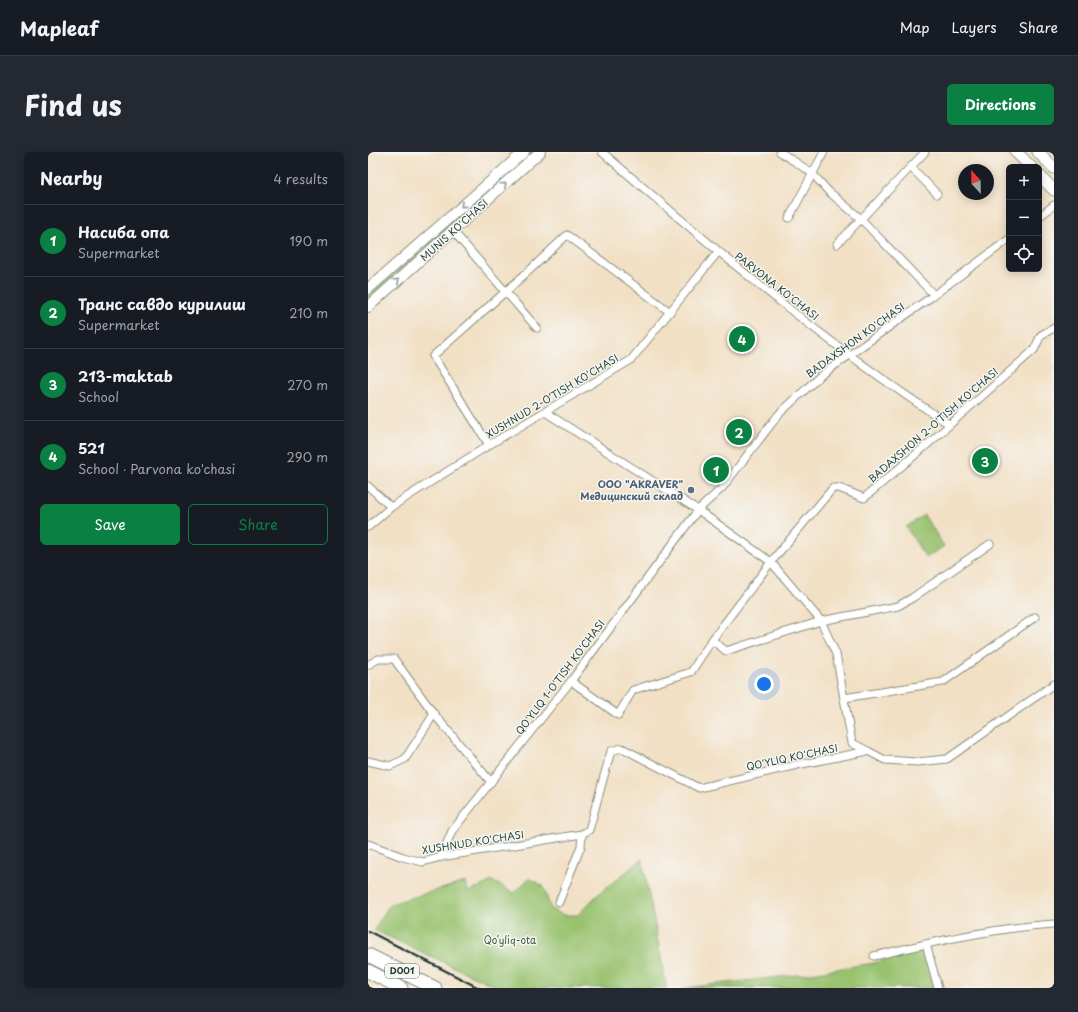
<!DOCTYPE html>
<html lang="en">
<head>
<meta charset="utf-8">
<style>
	body { margin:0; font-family:"Playpen Sans",sans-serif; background:#242831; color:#f1f3f6 }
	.controls { position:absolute; right:12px; top:12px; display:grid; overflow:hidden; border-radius:6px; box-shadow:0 2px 10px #0003 }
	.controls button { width:36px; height:36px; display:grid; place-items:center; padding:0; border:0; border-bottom:1px solid #363941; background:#171b24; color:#f1f3f6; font:20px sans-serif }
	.compass { position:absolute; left:590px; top:12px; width:36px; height:36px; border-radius:50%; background:#171b24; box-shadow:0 2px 10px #0003; rotate:338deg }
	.you { position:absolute; left:396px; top:532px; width:14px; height:14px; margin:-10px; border:3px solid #fff; border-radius:50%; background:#1a73e8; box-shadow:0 0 0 6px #1a73e833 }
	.badge { display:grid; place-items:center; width:26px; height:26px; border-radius:50%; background:#0b8043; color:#fff; font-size:13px; font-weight:700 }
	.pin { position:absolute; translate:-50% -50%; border:2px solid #fff; box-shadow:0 1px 4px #0006 }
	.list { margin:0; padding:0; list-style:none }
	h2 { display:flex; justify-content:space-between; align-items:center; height:52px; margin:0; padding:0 16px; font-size:17px }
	h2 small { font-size:13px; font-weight:400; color:#9ea1a6 }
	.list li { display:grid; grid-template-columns:26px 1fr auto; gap:12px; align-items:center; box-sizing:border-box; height:72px; padding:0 16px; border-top:1px solid #363941 }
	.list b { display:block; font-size:15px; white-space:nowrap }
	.list p { margin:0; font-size:13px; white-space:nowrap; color:#9ea1a6 }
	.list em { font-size:13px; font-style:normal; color:#9ea1a6 }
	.actions { display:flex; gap:8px; padding:12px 16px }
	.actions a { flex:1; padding:9px 0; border:1px solid #0b8043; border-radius:6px; text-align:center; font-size:14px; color:#0b8043 }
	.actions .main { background:#0b8043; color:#fff }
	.icon { flex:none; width:22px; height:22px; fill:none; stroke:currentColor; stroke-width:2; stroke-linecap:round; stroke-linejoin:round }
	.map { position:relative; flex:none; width:686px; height:836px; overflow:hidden; border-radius:6px }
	header { display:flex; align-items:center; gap:24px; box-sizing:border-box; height:56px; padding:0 20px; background:#171b24; border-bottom:1px solid #363941 }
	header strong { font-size:19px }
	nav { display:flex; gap:22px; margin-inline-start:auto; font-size:14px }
	.intro { display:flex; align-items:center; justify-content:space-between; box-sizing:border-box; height:96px; padding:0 24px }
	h1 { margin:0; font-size:28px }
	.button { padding:10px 18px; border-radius:6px; background:#0b8043; color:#fff; font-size:14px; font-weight:700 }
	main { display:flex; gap:24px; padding:0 24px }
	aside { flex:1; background:#171b24; border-radius:6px; box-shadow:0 2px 10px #0003 }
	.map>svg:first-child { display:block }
	.green { fill:#99c26e; stroke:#5c8051 }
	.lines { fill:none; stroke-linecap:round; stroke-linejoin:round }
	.street-casing { stroke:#888e7c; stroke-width:9 }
	.secondary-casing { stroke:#888e7c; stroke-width:12 }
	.primary-casing { stroke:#888e7c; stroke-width:13 }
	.highway-casing { stroke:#888e7c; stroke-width:15 }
	.street { stroke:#fff; stroke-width:7 }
	.secondary { stroke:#fff; stroke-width:10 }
	.primary { stroke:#fff; stroke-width:11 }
	.highway { stroke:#fff; stroke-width:13 }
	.rail { stroke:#1f3d34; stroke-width:2.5 }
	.oneway { stroke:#8f9e9a }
	.service-dot { fill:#5c6f8a; stroke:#f6f6f2; stroke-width:1.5 }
	.labels { text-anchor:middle; stroke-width:3; stroke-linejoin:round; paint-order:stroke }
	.shield { fill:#f6f6f2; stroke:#60746d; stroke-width:1 }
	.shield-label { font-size:9px; font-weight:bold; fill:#1f3d34 }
	.street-label { font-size:10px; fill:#1f3d34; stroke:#f6f6f2 }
	.service-label { font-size:10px; font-weight:bold; fill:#4e5e75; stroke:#f6f6f2; text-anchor:end }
	.park-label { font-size:10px; fill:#3e5e42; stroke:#f6f6f2 }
</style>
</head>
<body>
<header>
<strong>Mapleaf</strong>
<nav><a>Map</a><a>Layers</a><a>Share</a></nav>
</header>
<div class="intro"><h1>Find us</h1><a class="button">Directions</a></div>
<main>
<aside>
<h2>Nearby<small>4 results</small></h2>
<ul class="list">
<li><span class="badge">1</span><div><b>Насиба опа</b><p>Supermarket</p></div><em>190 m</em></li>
<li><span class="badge">2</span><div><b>Транс савдо курилиш</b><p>Supermarket</p></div><em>210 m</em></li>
<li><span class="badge">3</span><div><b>213-maktab</b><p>School</p></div><em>270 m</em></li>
<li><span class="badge">4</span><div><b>521</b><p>School · Parvona ko'chasi</p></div><em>290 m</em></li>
</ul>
<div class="actions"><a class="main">Save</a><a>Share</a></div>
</aside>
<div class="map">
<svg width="686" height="836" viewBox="0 0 686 836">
	<rect width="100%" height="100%" fill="#f6f6f2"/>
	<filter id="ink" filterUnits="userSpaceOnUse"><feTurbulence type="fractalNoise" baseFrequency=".025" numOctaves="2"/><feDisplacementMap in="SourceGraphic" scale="8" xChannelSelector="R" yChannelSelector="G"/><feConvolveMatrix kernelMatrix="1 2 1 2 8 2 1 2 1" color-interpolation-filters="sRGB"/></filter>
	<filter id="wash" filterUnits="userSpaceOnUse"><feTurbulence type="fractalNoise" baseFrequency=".012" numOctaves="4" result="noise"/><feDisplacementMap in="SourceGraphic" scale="16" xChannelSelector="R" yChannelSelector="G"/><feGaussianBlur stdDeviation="0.9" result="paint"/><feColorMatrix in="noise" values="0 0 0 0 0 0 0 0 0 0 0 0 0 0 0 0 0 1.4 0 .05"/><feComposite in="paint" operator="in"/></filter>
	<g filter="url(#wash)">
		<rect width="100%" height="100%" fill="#f2e0c5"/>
		<g class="green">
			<polygon points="162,0 168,0 62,94 60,91"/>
			<polygon points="49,100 52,103 0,149 0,143"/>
			<polygon points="556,363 576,394 558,406 538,375"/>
			<polygon points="274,707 299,836 131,836 6,778 22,752 97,730 100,740 124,729 146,741 161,726 175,734 183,757 195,763 210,763 227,745"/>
			<polygon points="554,797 566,836 315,836 437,822 506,811"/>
		</g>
	</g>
	<g filter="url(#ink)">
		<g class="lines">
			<g class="street-casing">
				<g id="street">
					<path d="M234 0C345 96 457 192 581 272"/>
					<polyline points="412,0 444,21 460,39 493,67 566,143"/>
					<polyline points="543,15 569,42"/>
					<polyline points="671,65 686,53"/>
					<polyline points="421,66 456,0"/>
					<polyline points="85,79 169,176"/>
					<polyline points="469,92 557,0"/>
					<polyline points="177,260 330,358 403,410 453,469 468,502 484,591 500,599"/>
					<polyline points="121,293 65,204 164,116 199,83 302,160"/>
					<polyline points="0,334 23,355"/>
					<polyline points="0,375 23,355 121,293 263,208 350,100"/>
					<polyline points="344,488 358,499 453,469 530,454 544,446 622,392"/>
					<polyline points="0,513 10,507 26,507 66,562 123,630"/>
					<polyline points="203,529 250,563 265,538 323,520 344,488 403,410 465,336 471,336 496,346 560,292 666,198 673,183 686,176"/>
					<polyline points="476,546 575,530 667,465"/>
					<polyline points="0,609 22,614 37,607 66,562"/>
					<polyline points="0,692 35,705 55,710 73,705 214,682"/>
					<polyline points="73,705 84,679 203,529 330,358 354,336 411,262 452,224 566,143 641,87"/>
					<polyline points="191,750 213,694 214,682 221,678 243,599 254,596 331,636 429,613 500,599 517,608 549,610 579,607 686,532"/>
					<polyline points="558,792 570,836"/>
					<path d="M506 804C565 790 625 776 686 772"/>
				</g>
			</g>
			<g class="secondary-casing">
				<g id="secondary">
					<polyline points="0,137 156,0"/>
					<polyline points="0,155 172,0"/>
				</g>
			</g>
			<g class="primary-casing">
				<g id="primary">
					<polyline points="648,0 663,15"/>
					<polyline points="670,0 686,16"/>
					<polyline points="671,23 686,38"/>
				</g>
			</g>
			<g class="highway-casing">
				<g id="highway">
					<polyline points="0,803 67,836"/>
					<polyline points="0,819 33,836"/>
				</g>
			</g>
			<use href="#street" class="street"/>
			<use href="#secondary" class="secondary"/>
			<use href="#primary" class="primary"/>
			<use href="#highway" class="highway"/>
			<polyline class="rail" points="0,779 111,836"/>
		</g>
		<defs><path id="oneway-chevron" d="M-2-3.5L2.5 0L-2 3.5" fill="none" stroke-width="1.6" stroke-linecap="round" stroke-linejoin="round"/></defs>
		<g class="oneway">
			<use href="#oneway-chevron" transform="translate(136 33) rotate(-42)"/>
			<use href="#oneway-chevron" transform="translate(95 53) rotate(139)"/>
			<use href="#oneway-chevron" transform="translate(29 129) rotate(-42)"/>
		</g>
	</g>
	<circle class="service-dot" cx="323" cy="338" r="4"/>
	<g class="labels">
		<rect class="shield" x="17" y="812" width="34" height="14" rx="3"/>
		<g class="shield-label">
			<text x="34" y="822">D001</text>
		</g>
		<g class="street-label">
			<text transform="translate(86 78) rotate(-42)" y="4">MUNIS KO'CHASI</text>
			<text transform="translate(409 134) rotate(38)" y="4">PARVONA KO'CHASI</text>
			<text transform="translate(487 188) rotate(-36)" y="4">BADAXSHON KO'CHASI</text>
			<text transform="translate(184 244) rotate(-31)" y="4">XUSHNUD 2-O'TISH KO'CHASI</text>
			<text transform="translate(565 273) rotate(-41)" y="4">BADAXSHON 2-O'TISH KO'CHASI</text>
			<text transform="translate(192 525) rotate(-53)" y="4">QO'YLIQ 1-O'TISH KO'CHASI</text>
			<text transform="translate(424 605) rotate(-12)" y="4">QO'YLIQ KO'CHASI</text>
			<text transform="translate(105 690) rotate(-9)" y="4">XUSHNUD KO'CHASI</text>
		</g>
		<g class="service-label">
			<text x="315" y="336">ООО "AKRAVER"<tspan x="315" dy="12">Медицинский склад</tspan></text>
		</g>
		<g class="park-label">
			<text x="142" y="792">Qo‘yliq-ota</text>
		</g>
	</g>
</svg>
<div class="controls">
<button>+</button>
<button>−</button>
<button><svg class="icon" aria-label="locate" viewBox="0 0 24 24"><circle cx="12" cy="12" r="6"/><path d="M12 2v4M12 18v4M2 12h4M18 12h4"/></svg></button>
</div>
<svg class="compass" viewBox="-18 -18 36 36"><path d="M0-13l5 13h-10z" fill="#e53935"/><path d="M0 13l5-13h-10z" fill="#9ea1a6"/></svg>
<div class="you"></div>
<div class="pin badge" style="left:348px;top:318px">1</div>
<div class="pin badge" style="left:371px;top:280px">2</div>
<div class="pin badge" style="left:617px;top:309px">3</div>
<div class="pin badge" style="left:374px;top:187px">4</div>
</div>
</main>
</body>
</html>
